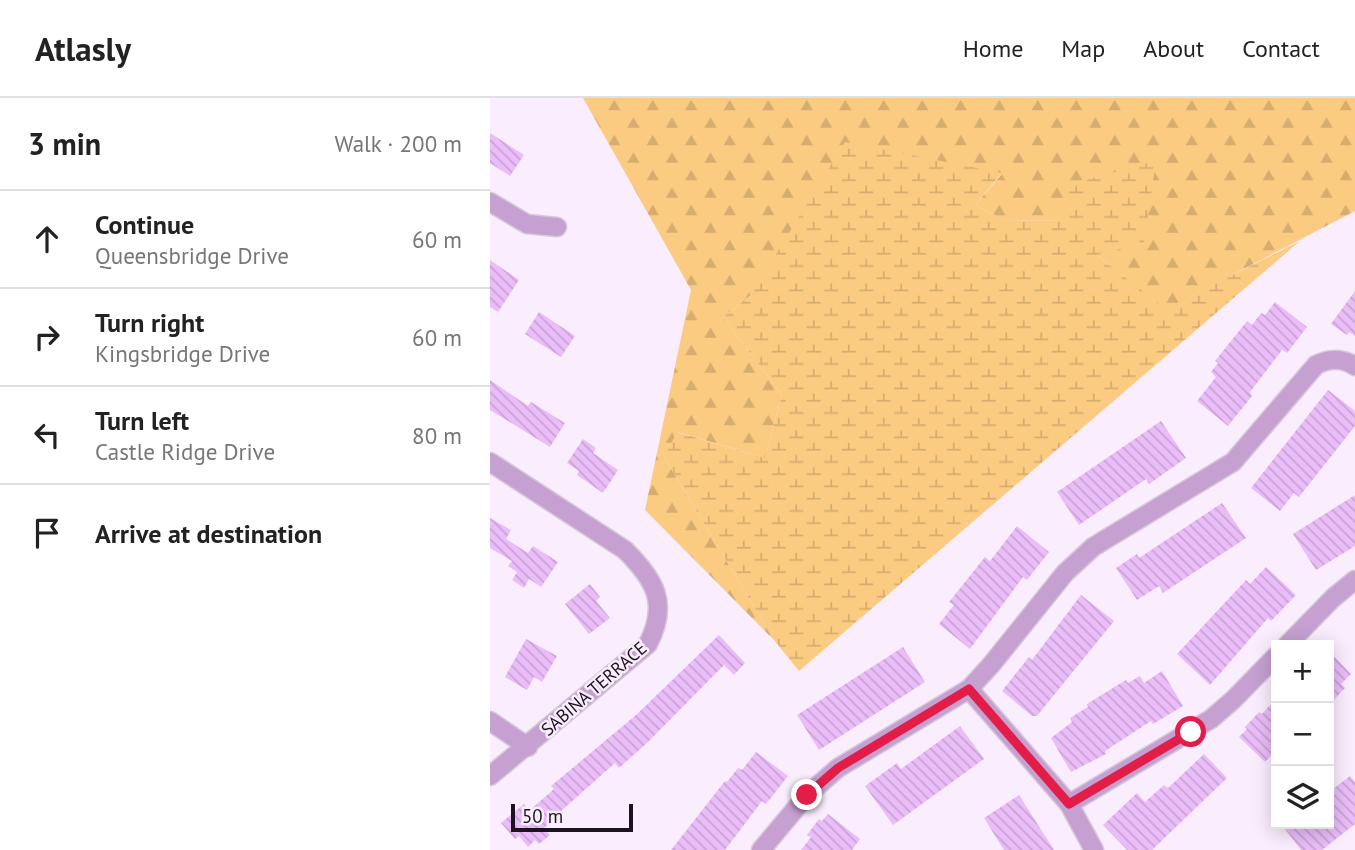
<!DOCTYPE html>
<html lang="en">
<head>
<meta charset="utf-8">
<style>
	body { margin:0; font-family:"PT Sans",sans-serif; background:#f6f6f6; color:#222 }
	.controls { position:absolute; right:21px; bottom:21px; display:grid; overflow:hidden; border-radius:0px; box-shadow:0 4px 18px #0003 }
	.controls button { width:63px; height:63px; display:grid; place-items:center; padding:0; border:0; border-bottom:2px solid #e0e0e0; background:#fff; color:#222; font:35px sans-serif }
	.scale { position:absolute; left:21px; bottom:18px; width:122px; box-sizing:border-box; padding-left:7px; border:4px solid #1b141e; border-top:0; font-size:19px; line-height:24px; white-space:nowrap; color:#1b141e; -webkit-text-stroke:5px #faedfe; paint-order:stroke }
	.stop { position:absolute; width:21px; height:21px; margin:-16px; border:5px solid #e11d48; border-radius:50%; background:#fff }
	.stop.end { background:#e11d48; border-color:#fff; box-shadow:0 2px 7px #0008 }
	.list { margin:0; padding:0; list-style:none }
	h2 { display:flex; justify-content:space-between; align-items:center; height:91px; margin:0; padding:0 28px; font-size:30px }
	h2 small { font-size:23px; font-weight:400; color:#767676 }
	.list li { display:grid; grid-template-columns:46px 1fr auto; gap:21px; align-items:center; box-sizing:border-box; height:98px; padding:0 28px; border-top:2px solid #e0e0e0 }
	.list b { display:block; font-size:26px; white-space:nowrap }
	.list p { margin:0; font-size:23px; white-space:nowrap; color:#767676 }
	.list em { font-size:23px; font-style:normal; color:#767676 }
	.icon { flex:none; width:38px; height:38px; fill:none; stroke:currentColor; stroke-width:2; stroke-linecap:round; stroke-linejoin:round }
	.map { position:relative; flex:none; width:865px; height:752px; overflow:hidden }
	header { display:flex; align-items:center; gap:42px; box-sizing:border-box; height:98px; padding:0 35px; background:#fff; border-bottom:2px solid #e0e0e0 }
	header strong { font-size:33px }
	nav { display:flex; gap:38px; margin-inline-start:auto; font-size:24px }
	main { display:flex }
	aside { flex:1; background:#fff }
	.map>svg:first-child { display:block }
	.forest { fill:url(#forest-firs) }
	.wetland { fill:url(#wetland-marsh) }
	.building { fill:url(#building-back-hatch) }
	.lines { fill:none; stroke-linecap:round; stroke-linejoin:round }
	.minor-casing { stroke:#d6cada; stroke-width:21 }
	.minor { stroke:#c5a0d1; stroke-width:18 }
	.route { stroke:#e11d48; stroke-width:9 }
	.labels { text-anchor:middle; stroke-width:5; stroke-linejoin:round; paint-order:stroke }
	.street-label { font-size:18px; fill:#1b141e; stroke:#faedfe }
</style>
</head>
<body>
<header>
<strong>Atlasly</strong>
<nav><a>Home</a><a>Map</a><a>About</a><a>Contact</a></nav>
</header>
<main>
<aside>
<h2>3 min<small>Walk · 200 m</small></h2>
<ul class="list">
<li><svg class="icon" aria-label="ahead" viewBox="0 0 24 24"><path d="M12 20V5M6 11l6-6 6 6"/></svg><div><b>Continue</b><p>Queensbridge Drive</p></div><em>60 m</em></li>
<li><svg class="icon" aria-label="right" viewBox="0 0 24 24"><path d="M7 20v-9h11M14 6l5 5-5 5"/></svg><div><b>Turn right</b><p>Kingsbridge Drive</p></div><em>60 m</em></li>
<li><svg class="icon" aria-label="left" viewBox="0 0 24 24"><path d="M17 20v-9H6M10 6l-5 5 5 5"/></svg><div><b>Turn left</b><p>Castle Ridge Drive</p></div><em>80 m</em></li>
<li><svg class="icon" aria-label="arrive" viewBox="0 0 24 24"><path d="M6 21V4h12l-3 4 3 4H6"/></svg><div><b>Arrive at destination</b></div></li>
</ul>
</aside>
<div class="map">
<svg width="865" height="752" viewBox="0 0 865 752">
	<defs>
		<pattern id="forest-firs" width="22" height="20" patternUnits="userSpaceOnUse" patternTransform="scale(1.75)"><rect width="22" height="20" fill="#facb81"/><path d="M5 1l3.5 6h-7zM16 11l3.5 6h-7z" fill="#d6ad6f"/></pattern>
		<pattern id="wetland-marsh" width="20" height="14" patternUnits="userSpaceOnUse" patternTransform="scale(1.75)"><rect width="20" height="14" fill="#facb81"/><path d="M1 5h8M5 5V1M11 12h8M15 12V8" fill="none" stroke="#d6ad6f"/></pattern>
		<pattern id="building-back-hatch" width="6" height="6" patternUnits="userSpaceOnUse" patternTransform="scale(1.75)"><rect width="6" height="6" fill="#eabdf9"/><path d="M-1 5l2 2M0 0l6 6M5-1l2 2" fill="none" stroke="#c8a2d5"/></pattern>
	</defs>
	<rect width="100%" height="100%" fill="#faedfe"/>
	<polygon class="forest" points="93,0 865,0 865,113 675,212 606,156 575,122 516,123 485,107 512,76 261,197 233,219 292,297 275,360 188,334 174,359 284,542 155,412 201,192"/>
	<polygon class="wetland" points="355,44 512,75 485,107 516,123 575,122 577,87 666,63 654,145 607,157 675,211 810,143 309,573 284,542 174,359 187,334 275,360 292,297 233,219 261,197"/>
	<g class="building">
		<polygon points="0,35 34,57 20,78 0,65"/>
		<polygon points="0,162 29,182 8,214 0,209"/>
		<polygon points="865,193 865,238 859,234 857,237 841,226"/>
		<polygon points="785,204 817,229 797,255 792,252 760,294 762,298 738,328 707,303 726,279 721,274 728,265 725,263 757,223 762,227 771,215 775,217"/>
		<polygon points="49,214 85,238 71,259 35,236"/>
		<polygon points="0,282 38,308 41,304 75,325 60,349 0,312"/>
		<polygon points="838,292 865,313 865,328 809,399 804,395 790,413 761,390"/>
		<polygon points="671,323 696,360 659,386 656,381 589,427 567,394"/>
		<polygon points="93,341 106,350 103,355 128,372 113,395 87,377 89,373 77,365"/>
		<polygon points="865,397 865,448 826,472 803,436"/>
		<polygon points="732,405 756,440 673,495 669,488 647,502 626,470 647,456 649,460"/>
		<polygon points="0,420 21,432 16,441 38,455 43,448 68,464 51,489 39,481 34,490 22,482 27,474 18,468 22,463 0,450"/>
		<polygon points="527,428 559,454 537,482 533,479 480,551 449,526 464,507 459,504 495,459 500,463"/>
		<polygon points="776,469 806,497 781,523 778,520 720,587 687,556 756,482 760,486"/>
		<polygon points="100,486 110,499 106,503 120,520 99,536 75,506"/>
		<polygon points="591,497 624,523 547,618 542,618 512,593 539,559 542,562"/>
		<polygon points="229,537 255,565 244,577 234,567 158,644 129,670 125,665 61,722 62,723 54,730 60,737 49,746 45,742 38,749 29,738 25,741 11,725 34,706 39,713 64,691 61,688 146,617"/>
		<polygon points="36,541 67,558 52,584 44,579 37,592 15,579"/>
		<polygon points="413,549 435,584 329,652 307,617"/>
		<polygon points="839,553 861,576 851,586 855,590 839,607"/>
		<polygon points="672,573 693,608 663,626 661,623 615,653 616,656 581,674 561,640 582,624 580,620 598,609 597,606 636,582 638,585 650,578 654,585"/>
		<polygon points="786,601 786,653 775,664 749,639 757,631 755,629 769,614 772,616"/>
		<polygon points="470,628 494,661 403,727 375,688 407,665 411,671"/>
		<polygon points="266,654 298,678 276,706 272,703 235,752 181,752 235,683 237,684 248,670 252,672"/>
		<polygon points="714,656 737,680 662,752 637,752 613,727 647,695 655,704 674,687 678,690"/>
		<polygon points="860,678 865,684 865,726 832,752 811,752 791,726 839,726 839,694"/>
		<polygon points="529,697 564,752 514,752 494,720"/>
		<polygon points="338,716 370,741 362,752 311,752 321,739 317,737 329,721 332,723"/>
	</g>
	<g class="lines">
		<g class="minor-casing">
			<g id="minor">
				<polyline points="0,104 37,126 67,129"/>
				<path d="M0 364 135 452C165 482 179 505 158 546L0 678"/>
				<polyline points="797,547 843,500 865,482"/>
				<polyline points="479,591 579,706 604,752"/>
				<polyline points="0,623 38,649"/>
				<polyline points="579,706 721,621 743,602 786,558"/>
				<path d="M271 752 317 697 348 670 479 591 501 567 575 475 603 449 743 364 826 267C840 260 852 260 865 268"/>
			</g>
		</g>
		<use href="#minor" class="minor"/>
	</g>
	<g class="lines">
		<polyline class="route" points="317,697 348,670 479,591 579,706 701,634"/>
	</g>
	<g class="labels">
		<g class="street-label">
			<text transform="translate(104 591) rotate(-41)" y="6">SABINA TERRACE</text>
		</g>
	</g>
</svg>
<div class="controls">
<button>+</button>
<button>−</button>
<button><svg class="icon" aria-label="layers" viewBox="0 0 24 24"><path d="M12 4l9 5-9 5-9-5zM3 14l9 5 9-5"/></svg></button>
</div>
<div class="scale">50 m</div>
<div class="stop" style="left:701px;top:634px"></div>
<div class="stop end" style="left:317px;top:697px"></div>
</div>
</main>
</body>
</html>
